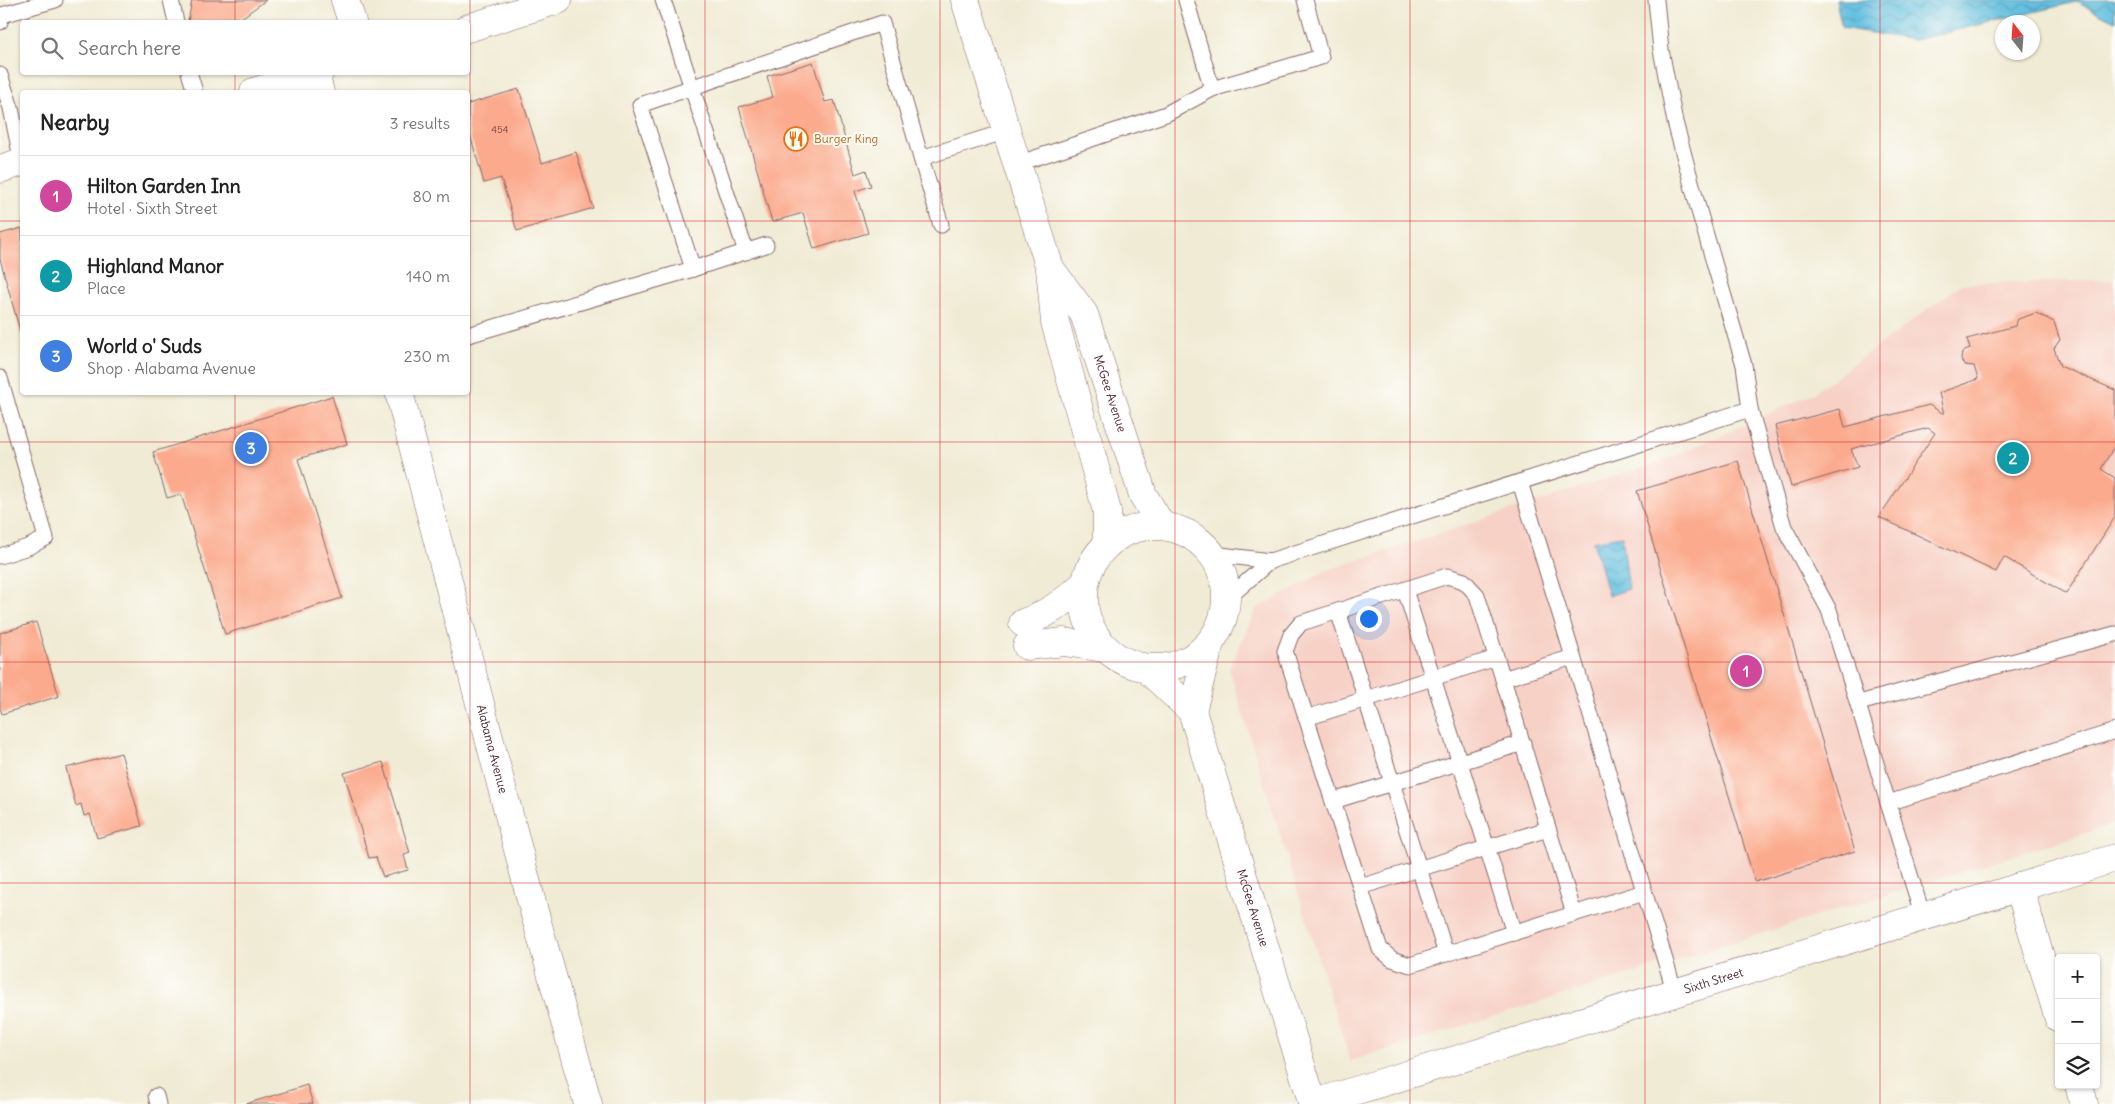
<!DOCTYPE html>
<html lang="en">
<head>
<meta charset="utf-8">
<style>
	body { margin:0; font-family:Delius,sans-serif; background:#f6f6f6; color:#222 }
	.controls { position:absolute; right:15px; bottom:15px; display:grid; overflow:hidden; border-radius:5px; box-shadow:0 1px 4px #0004 }
	.controls button { width:45px; height:45px; display:grid; place-items:center; padding:0; border:0; border-bottom:1px solid #e0e0e0; background:#fff; color:#222; font:25px sans-serif }
	.compass { position:absolute; left:1995px; top:15px; width:45px; height:45px; border-radius:50%; background:#fff; box-shadow:0 1px 4px #0004; rotate:343deg }
	.you { position:absolute; left:1368px; top:618px; width:18px; height:18px; margin:-12px; border:4px solid #fff; border-radius:50%; background:#1a73e8; box-shadow:0 0 0 8px #1a73e833 }
	.badge { display:grid; place-items:center; width:32px; height:32px; border-radius:50%; background:#d1495b; color:#fff; font-size:16px; font-weight:700 }
	.pin { position:absolute; translate:-50% -50%; border:2px solid #fff; box-shadow:0 1px 5px #0006 }
	.list { margin:0; padding:0; list-style:none }
	h2 { display:flex; justify-content:space-between; align-items:center; height:65px; margin:0; padding:0 20px; font-size:21px }
	h2 small { font-size:16px; font-weight:400; color:#767676 }
	.list li { display:grid; grid-template-columns:32px 1fr auto; gap:15px; align-items:center; box-sizing:border-box; height:80px; padding:0 20px; border-top:1px solid #e0e0e0 }
	.list b { display:block; font-size:19px; white-space:nowrap }
	.list p { margin:0; font-size:16px; white-space:nowrap; color:#767676 }
	.list em { font-size:16px; font-style:normal; color:#767676 }
	.icon { flex:none; width:28px; height:28px; fill:none; stroke:currentColor; stroke-width:2; stroke-linecap:round; stroke-linejoin:round }
	.map { position:relative; flex:none; width:2115px; height:1104px; overflow:hidden }
	.search { position:absolute; background:#fff; box-shadow:0 1px 4px #0004; left:20px; top:20px; width:450px; height:55px; display:flex; align-items:center; gap:12px; box-sizing:border-box; padding:0 18px; border-radius:5px; color:#767676; font-size:19px }
	.panel { position:absolute; background:#fff; box-shadow:0 1px 4px #0004; left:20px; top:90px; width:450px; height:305px; border-radius:5px }
	.map>svg:first-child { display:block }
	.built { fill:#f7d1c6 }
	.water { fill:url(#water-waves); stroke:#567086 }
	.building { fill:#fbaa8d }
	.lines { fill:none; stroke-linecap:round; stroke-linejoin:round }
	.lane-casing { stroke:#846666; stroke-width:17 }
	.street-casing { stroke:#846666; stroke-width:29 }
	.secondary-casing { stroke:#846666; stroke-width:29 }
	.primary-casing { stroke:#846666; stroke-width:29 }
	.lane { stroke:#fff; stroke-width:15 }
	.street { stroke:#fff; stroke-width:28 }
	.secondary { stroke:#fff; stroke-width:28 }
	.primary { stroke:#fff; stroke-width:28 }
	.grid { fill:none; stroke:#d62828; stroke-width:1; stroke-opacity:0.55 }
	.labels { text-anchor:middle; stroke-width:4; stroke-linejoin:round; paint-order:stroke }
	.number-label { font-size:10px; fill:#764244 }
	.food-label { font-size:12px; fill:#c56008; stroke:#fdfcf7; text-anchor:start }
	.street-label { font-size:12px; fill:#4a1f2b; stroke:#fdfcf7 }
</style>
</head>
<body>
<div class="map">
<svg width="2115" height="1104" viewBox="0 0 2115 1104">
	<defs>
		<pattern id="water-waves" width="16" height="10" patternUnits="userSpaceOnUse" patternTransform="scale(1.25)"><rect width="16" height="10" fill="#62c0e0"/><path d="M0 5q4-4 8 0t8 0" fill="none" stroke="#539bb6"/></pattern>
	</defs>
	<rect width="100%" height="100%" fill="#fdfcf7"/>
	<filter id="ink" filterUnits="userSpaceOnUse"><feTurbulence type="fractalNoise" baseFrequency=".02" numOctaves="2"/><feDisplacementMap in="SourceGraphic" scale="10" xChannelSelector="R" yChannelSelector="G"/><feConvolveMatrix kernelMatrix="1 2 1 2 8 2 1 2 1" color-interpolation-filters="sRGB"/></filter>
	<filter id="wash" filterUnits="userSpaceOnUse"><feTurbulence type="fractalNoise" baseFrequency=".0096" numOctaves="4" result="noise"/><feDisplacementMap in="SourceGraphic" scale="20" xChannelSelector="R" yChannelSelector="G"/><feGaussianBlur stdDeviation="1.12" result="paint"/><feColorMatrix in="noise" values="0 0 0 0 0 0 0 0 0 0 0 0 0 0 0 0 0 1.4 0 .05"/><feComposite in="paint" operator="in"/></filter>
	<g filter="url(#wash)">
		<rect width="100%" height="100%" fill="#f0ebd4"/>
		<polygon class="built" points="2115,280 2115,824 1350,1061 1229,669 1256,609 1328,570 1671,458 1814,393 1962,284"/>
		<g class="water">
			<polygon points="1836,0 2115,0 2115,21 2076,2 1914,40 1842,28"/>
			<polygon points="1622,536 1629,589 1608,596 1593,541"/>
		</g>
		<g id="blocks">
			<g class="building">
				<polygon points="192,0 266,0 236,22 188,22"/>
				<polygon points="813,62 825,102 834,100 855,174 866,170 871,186 855,191 868,233 814,249 803,213 772,222 739,107 773,97 767,76"/>
				<polygon points="519,89 542,163 576,152 593,208 517,231 501,178 484,183 468,128 468,104"/>
				<polygon points="22,228 22,338 0,259 0,234"/>
				<polygon points="2036,313 2054,322 2060,340 2054,348 2060,366 2115,390 2115,445 2101,469 2115,478 2115,517 2066,594 2004,557 1996,572 1879,517 1935,433 1928,428 1851,449 1858,467 1791,487 1775,426 1840,409 1845,427 1929,405 1944,414 1939,393 1978,379 1974,366 1964,365 1961,360 1962,352 1970,349 1967,339 2015,326 2018,319"/>
				<polygon points="332,396 347,444 298,459 342,598 225,634 181,494 167,498 153,452"/>
				<polygon points="1738,461 1855,851 1755,882 1637,491"/>
				<polygon points="36,622 59,696 2,714 0,708 0,633"/>
				<polygon points="121,753 142,826 97,838 90,814 84,816 81,804 76,806 66,768"/>
				<polygon points="383,762 410,853 404,855 408,870 383,877 376,857 369,858 344,773"/>
				<polygon points="307,1085 313,1104 246,1104"/>
			</g>
		</g>
	</g>
	<g filter="url(#ink)">
		<use href="#blocks" fill-opacity="0" stroke="#846666" stroke-width="1"/>
		<g class="lines">
			<g class="lane-casing">
				<g id="lane">
					<polyline points="171,0 176,22"/>
					<polyline points="663,0 746,252"/>
					<polyline points="1656,0 1661,50 1675,122 1699,211 1744,365 1750,409"/>
					<polyline points="0,22 2,15 55,0"/>
					<polyline points="189,72 195,92"/>
					<polyline points="0,75 11,108 22,163"/>
					<polyline points="1212,89 1321,57 1305,0"/>
					<polyline points="921,158 941,225"/>
					<polyline points="1017,164 1166,114 1212,89 1186,0"/>
					<polyline points="766,245 693,269 640,105 882,23 921,158 1007,131"/>
					<polyline points="468,335 693,269"/>
					<polyline points="0,378 46,538 28,547 0,556"/>
					<polyline points="1520,482 1675,993"/>
					<polyline points="1213,554 1270,561"/>
					<polyline points="1405,590 1514,933"/>
					<polyline points="1227,599 1270,561 1750,409 1784,527 1829,610 1923,917"/>
					<polyline points="1338,611 1446,954"/>
					<polyline points="1573,657 1503,679 1477,595 1464,581 1447,576 1301,623 1291,635 1285,651 1380,949 1392,959 1410,965 1644,892"/>
					<polyline points="1503,679 1574,914"/>
					<polyline points="1859,703 2115,634"/>
					<polyline points="1306,718 1496,658"/>
					<polyline points="1333,801 1523,743"/>
					<polyline points="1888,803 2115,731"/>
					<polyline points="1360,887 1548,829"/>
					<polyline points="156,1096 158,1104"/>
				</g>
			</g>
			<g class="street-casing">
				<g id="street">
					<polyline points="345,0 352,22"/>
					<polyline points="965,0 1050,268 1055,322 1107,511 1107,544"/>
					<path id="s1" d="M1050 268 1084 314 1143 495 1161 525"/>
					<circle cx="1155" cy="597" r="71"/>
					<path d="M1023 623C1047 615 1066 601 1084 584"/>
					<polyline points="1027,646 1064,642 1104,648"/>
					<path id="s2" d="M1146 668 1192 711 1313 1104"/>
					<polyline points="1192,711 1210,643"/>
					<polyline points="2019,887 2059,1019"/>
					<polyline points="2079,1085 2084,1104"/>
					<path id="s3" d="M1312 1104 2115 858"/>
				</g>
			</g>
			<g class="secondary-casing">
				<g id="secondary">
					<polyline points="315,74 320,92"/>
					<path id="s4" d="M399 392 534 911 588 1104"/>
				</g>
			</g>
			<g class="primary-casing">
				<g id="primary">
					<polyline points="468,28 558,0"/>
					<polyline points="254,92 320,72"/>
					<polyline points="0,169 22,162"/>
				</g>
			</g>
			<use href="#lane" class="lane"/>
			<use href="#street" class="street"/>
			<use href="#secondary" class="secondary"/>
			<use href="#primary" class="primary"/>
		</g>
	</g>
	<path class="grid" d="M235 0V22M470 0V1104M705 0V1104M940 0V1104M1175 0V1104M1410 0V1104M1645 0V1104M1880 0V1104M235 72V92M0 221H22M468 221H2115M235 392V1104M0 442H2115M0 662H2115M0 883H2115"/>
	<defs>
		<g id="restaurant-ring" transform="scale(1.25)"><circle r="9.5" fill="#fdfcf7" stroke="#e8710a" stroke-width="1.5"/><path d="M-5-6h1v4h1v-4h1v4h1v-4h1v5L-1.5 .5V6h-2V.5L-5-1ZM5-6V6H3V1.5H1.5Q1.5-4 5-6Z" fill="#e8710a"/></g>
	</defs>
	<g fill-rule="evenodd">
		<use href="#restaurant-ring" x="796" y="139"/>
	</g>
	<g class="labels">
		<g class="number-label">
			<text x="500" y="133">454</text>
		</g>
		<g class="food-label">
			<text x="814" y="143">Burger King</text>
		</g>
		<g class="street-label">
			<text dy="4" stroke="none"><textPath href="#s1" startOffset="141">McGee Avenue</textPath></text>
			<text dy="4" stroke="none"><textPath href="#s4" startOffset="369">Alabama Avenue</textPath></text>
			<text dy="4" stroke="none"><textPath href="#s2" startOffset="269">McGee Avenue</textPath></text>
			<text dy="4" stroke="none"><textPath href="#s3" startOffset="420">Sixth Street</textPath></text>
		</g>
	</g>
</svg>
<div class="controls">
<button>+</button>
<button>−</button>
<button><svg class="icon" aria-label="layers" viewBox="0 0 24 24"><path d="M12 4l9 5-9 5-9-5zM3 14l9 5 9-5"/></svg></button>
</div>
<svg class="compass" viewBox="-18 -18 36 36"><path d="M0-13l5 13h-10z" fill="#e53935"/><path d="M0 13l5-13h-10z" fill="#767676"/></svg>
<div class="you"></div>
<div class="pin badge" style="left:1746px;top:671px;background:#d1479c">1</div>
<div class="pin badge" style="left:2013px;top:458px;background:#0f9aa8">2</div>
<div class="pin badge" style="left:251px;top:448px;background:#3f7fe0">3</div>
<div class="search"><svg class="icon" aria-label="search" viewBox="0 0 24 24"><circle cx="10" cy="10" r="6"/><path d="M15 15l6 6"/></svg>Search here</div>
<section class="panel">
<h2>Nearby<small>3 results</small></h2>
<ul class="list">
<li><span class="badge" style="background:#d1479c">1</span><div><b>Hilton Garden Inn</b><p>Hotel · Sixth Street</p></div><em>80 m</em></li>
<li><span class="badge" style="background:#0f9aa8">2</span><div><b>Highland Manor</b><p>Place</p></div><em>140 m</em></li>
<li><span class="badge" style="background:#3f7fe0">3</span><div><b>World o' Suds</b><p>Shop · Alabama Avenue</p></div><em>230 m</em></li>
</ul>
</section>
</div>
</body>
</html>
